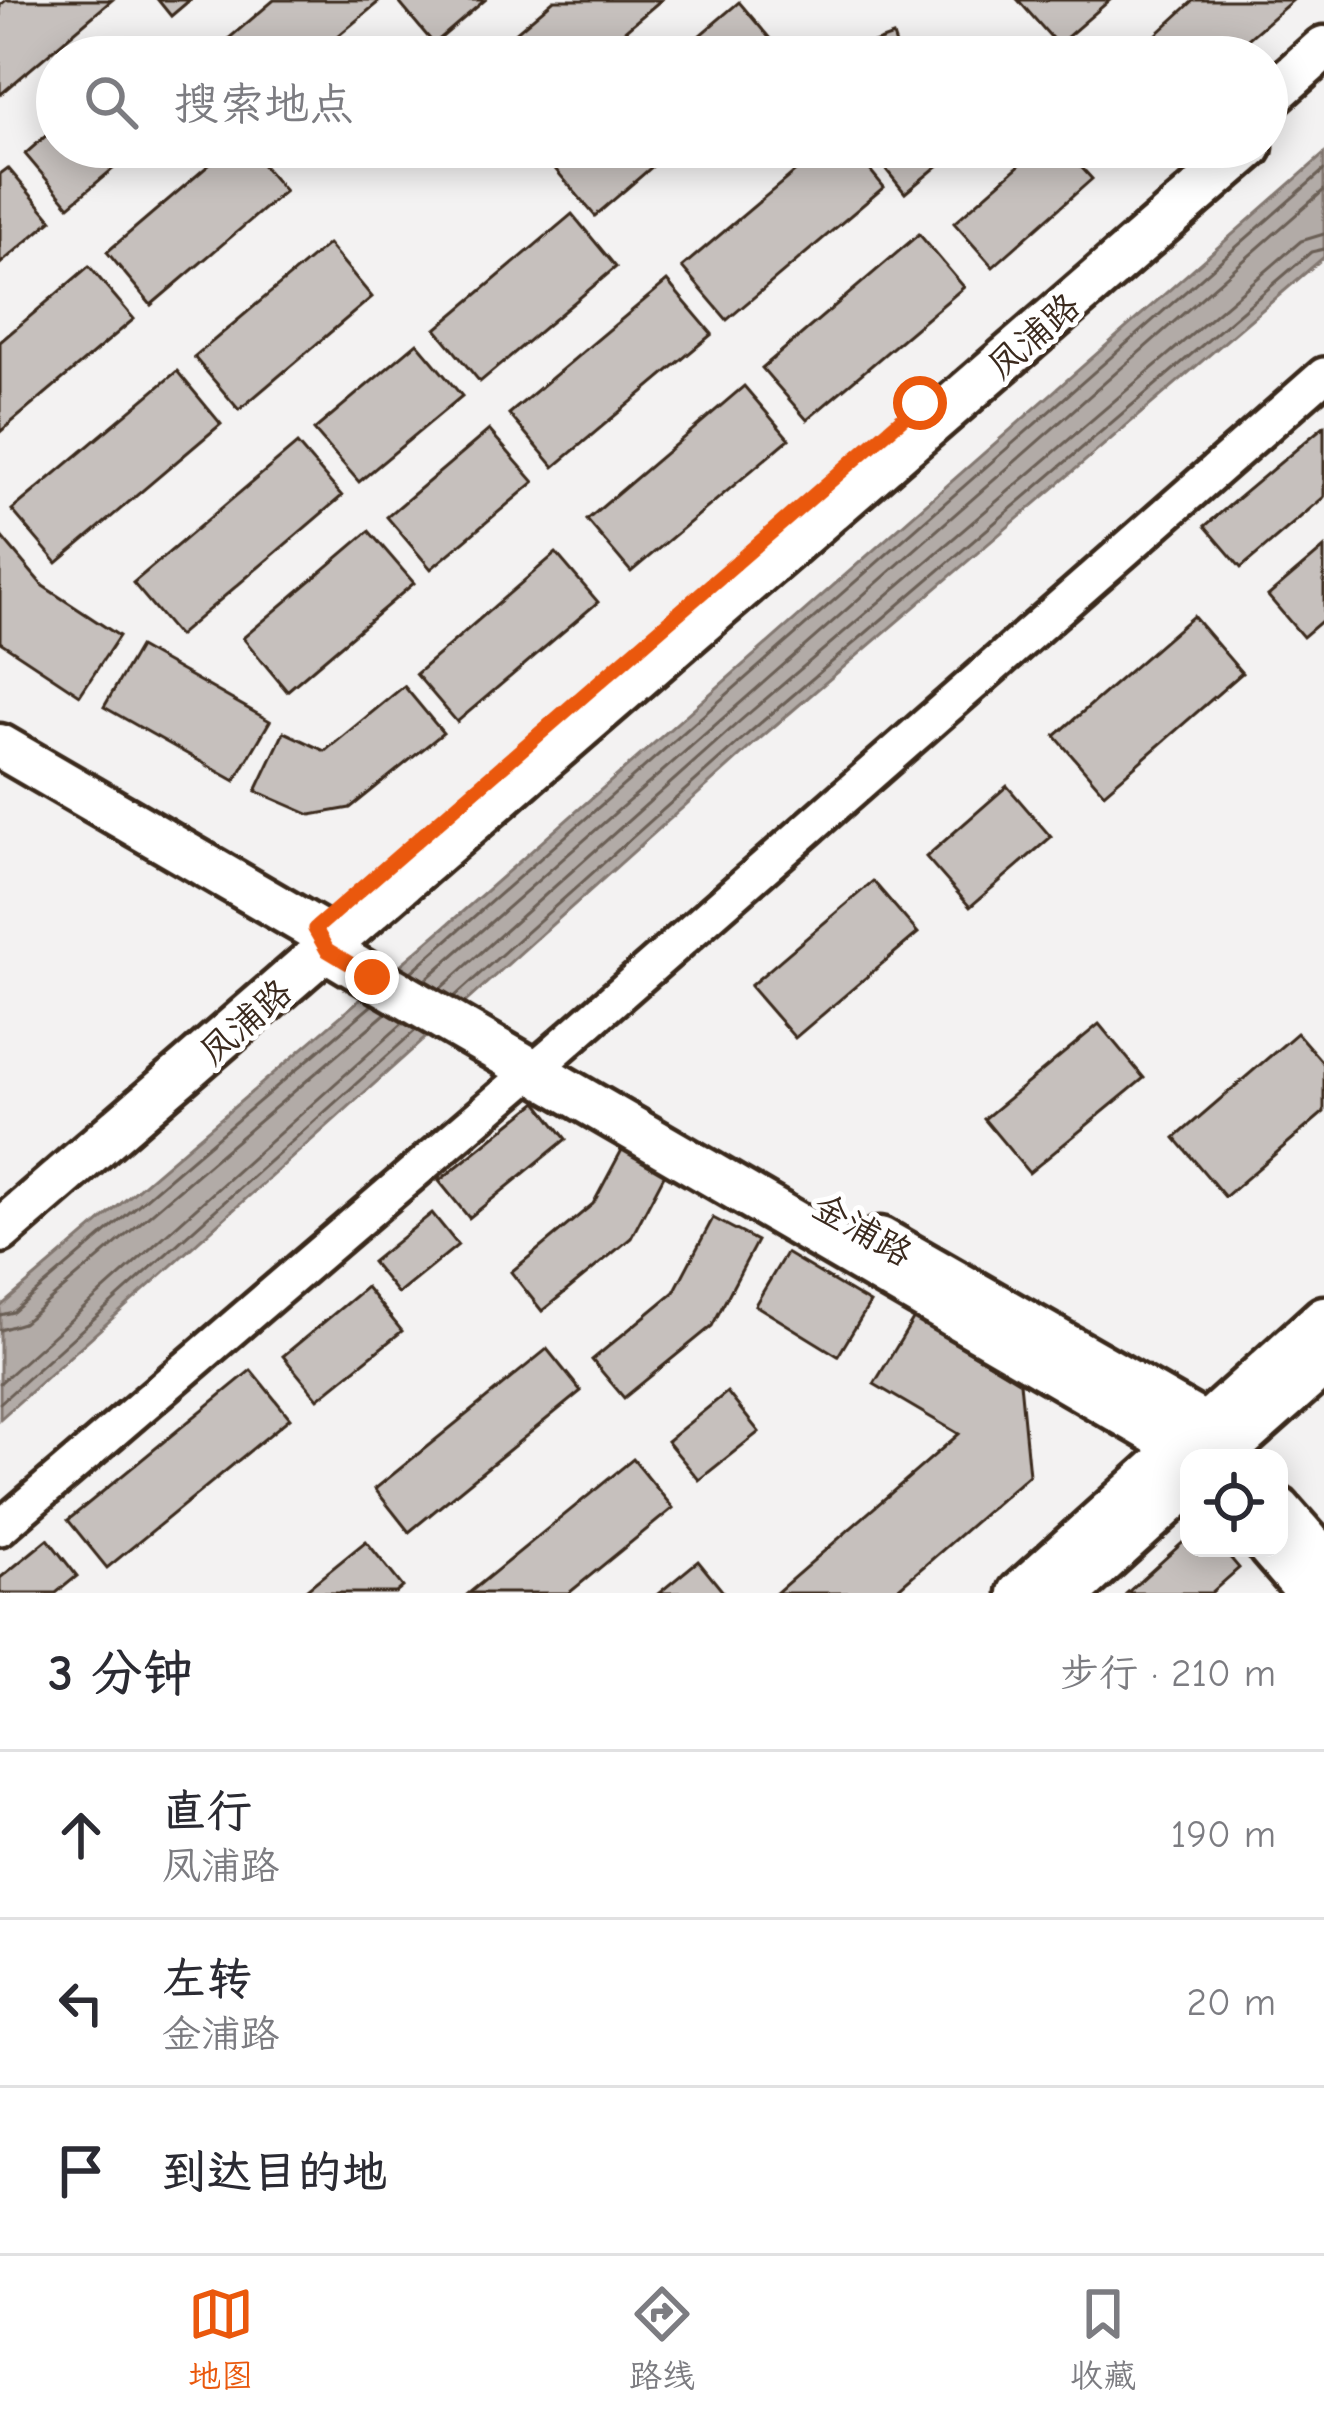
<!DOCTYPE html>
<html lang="zh">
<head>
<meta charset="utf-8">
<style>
	body { margin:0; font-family:"Comic Neue","LXGW WenKai TC",sans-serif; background:#f2f2f3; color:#2b2b33 }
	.controls { position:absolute; right:36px; bottom:36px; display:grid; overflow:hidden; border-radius:24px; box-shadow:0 6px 30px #0003 }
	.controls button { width:108px; height:108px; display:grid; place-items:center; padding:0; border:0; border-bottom:3px solid #e1e1e2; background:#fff; color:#2b2b33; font:60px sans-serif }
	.stop { position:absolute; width:36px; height:36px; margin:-27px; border:9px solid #ea580c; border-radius:50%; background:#fff }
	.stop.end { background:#ea580c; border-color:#fff; box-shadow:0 3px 12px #0008 }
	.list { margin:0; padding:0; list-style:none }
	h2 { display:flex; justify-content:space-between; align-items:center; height:156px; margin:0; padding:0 48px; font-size:51px }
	h2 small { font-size:39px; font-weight:400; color:#7c7c81 }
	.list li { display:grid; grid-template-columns:78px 1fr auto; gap:36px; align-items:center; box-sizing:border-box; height:168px; padding:0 48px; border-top:3px solid #e1e1e2 }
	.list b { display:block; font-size:45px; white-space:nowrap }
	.list p { margin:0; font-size:39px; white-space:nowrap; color:#7c7c81 }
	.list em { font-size:39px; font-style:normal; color:#7c7c81 }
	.icon { flex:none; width:66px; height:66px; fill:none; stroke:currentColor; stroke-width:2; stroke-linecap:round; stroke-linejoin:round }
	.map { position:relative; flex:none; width:1324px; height:1593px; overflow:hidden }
	.search { position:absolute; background:#fff; box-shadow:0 6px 30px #0003; left:36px; right:36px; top:36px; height:132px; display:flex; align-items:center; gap:30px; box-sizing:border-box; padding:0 42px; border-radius:66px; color:#7c7c81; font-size:45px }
	.sheet { height:660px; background:#fff }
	nav { display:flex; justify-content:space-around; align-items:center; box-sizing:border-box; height:168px; border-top:3px solid #e1e1e2; background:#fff; font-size:33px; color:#7c7c81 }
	nav a { display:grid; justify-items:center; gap:6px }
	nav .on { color:#ea580c }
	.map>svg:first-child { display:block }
	.water { fill:#b2aba7; stroke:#827770; stroke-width:3 }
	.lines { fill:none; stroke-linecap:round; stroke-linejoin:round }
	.shore { stroke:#6b5e55; stroke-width:3 }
	.building { fill:#c6c0bd; stroke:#3b2a1e; stroke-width:3 }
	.minor-casing { stroke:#3b2a1e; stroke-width:42 }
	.tertiary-casing { stroke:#3b2a1e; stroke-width:51 }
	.minor { stroke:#fff; stroke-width:33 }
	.tertiary { stroke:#fff; stroke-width:42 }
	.route { stroke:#ea580c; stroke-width:15 }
	.labels { text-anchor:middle; stroke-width:10; stroke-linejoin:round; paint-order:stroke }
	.street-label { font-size:36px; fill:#3b2a1e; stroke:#fff }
</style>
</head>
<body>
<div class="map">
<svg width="1324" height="1593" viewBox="0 0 1324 1593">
	<rect width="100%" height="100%" fill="#f3f2f2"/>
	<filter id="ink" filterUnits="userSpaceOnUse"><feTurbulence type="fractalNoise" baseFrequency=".00833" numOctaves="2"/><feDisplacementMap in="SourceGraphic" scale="24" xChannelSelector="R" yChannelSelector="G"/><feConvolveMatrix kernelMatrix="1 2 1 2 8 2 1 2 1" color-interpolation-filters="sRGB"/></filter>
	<g filter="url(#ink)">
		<polygon class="water" points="1324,154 1324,257 757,741 0,1419 0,1307 453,920"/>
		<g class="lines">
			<g class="shore">
				<polyline points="411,972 1324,170"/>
				<polyline points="425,980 1324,190"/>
				<polyline points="440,989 740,721 1301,241 1324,234"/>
				<polyline points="454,997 750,732 1311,252 1324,249"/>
				<polyline points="0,1315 13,1312 372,1005"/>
				<polyline points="0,1330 23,1323 386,1013"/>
				<polyline points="0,1383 403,1023"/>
				<polyline points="0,1403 416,1030"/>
			</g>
		</g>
		<g class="building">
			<polygon points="6,0 112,0 0,95 0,5"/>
			<polygon points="158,0 190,0 171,16"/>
			<polygon points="274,0 381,0 313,57 207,57"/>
			<polygon points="397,0 485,0 434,44"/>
			<polygon points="554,0 661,0 594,57 487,57"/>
			<polygon points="1018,0 1110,0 1058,45"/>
			<polygon points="1194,0 1293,0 1227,57 1132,57"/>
			<polygon points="739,2 783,54 779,57 674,57"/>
			<polygon points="893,36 900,57 835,57"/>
			<polygon points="159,40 173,57 139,57"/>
			<polygon points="57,126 57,147 139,147 69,206 25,154"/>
			<polygon points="230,147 247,147 285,191 151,305 107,252"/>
			<polygon points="569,147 675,147 595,216 550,163"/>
			<polygon points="824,147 851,147 884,187 727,320 682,267"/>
			<polygon points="868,147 957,147 958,149 905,193"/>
			<polygon points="1040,147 1063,147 1092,179 993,267 954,223"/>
			<polygon points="8,168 52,220 0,264 0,174"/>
			<polygon points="572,214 616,267 480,382 436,329"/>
			<polygon points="919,234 964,287 807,420 762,368"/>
			<polygon points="328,244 372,297 239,410 194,357"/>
			<polygon points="89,266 134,319 0,432 0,342"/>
			<polygon points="667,281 712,334 554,467 509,414"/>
			<polygon points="417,343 462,396 359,482 314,430"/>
			<polygon points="177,371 221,424 57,563 12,510"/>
			<polygon points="744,386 789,439 631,572 587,520"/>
			<polygon points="1324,426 1324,497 1241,568 1205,526"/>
			<polygon points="489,430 534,482 431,569 387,517"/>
			<polygon points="297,444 342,496 178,636 133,583"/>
			<polygon points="369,531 414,583 287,691 243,638"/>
			<polygon points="0,535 43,586 119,636 80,695 0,642"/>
			<polygon points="1324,548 1324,619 1303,637 1268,596"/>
			<polygon points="556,553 598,602 457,722 416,674"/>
			<polygon points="1193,616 1242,673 1104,793 1055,736"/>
			<polygon points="139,647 270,721 235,781 104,707"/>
			<polygon points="404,686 443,733 350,808 311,815 256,791 284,732 325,751"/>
			<polygon points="1007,786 1051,837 970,907 926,857"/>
			<polygon points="873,881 918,933 795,1038 750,986"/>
			<polygon points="1099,1024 1144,1078 1029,1173 984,1119"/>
			<polygon points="1297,1033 1324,1064 1324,1112 1225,1197 1175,1138"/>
			<polygon points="537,1102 566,1139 469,1218 439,1181"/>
			<polygon points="624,1146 668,1168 631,1238 542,1311 511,1272 593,1204"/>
			<polygon points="432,1213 458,1245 398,1294 372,1262"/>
			<polygon points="713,1218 757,1241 712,1326 624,1398 592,1360 674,1292"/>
			<polygon points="786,1253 870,1303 838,1356 755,1305"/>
			<polygon points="366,1287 402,1331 318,1399 283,1356"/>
			<polygon points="914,1318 1020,1382 1029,1475 893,1593 776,1593 959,1434 874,1384"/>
			<polygon points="547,1349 581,1391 409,1532 375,1489"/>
			<polygon points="251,1370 290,1418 107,1568 68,1520"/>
			<polygon points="727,1392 759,1432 699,1480 667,1441"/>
			<polygon points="633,1459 673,1508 569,1593 469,1593"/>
			<polygon points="1189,1537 1189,1548 1222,1548 1239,1568 1211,1593 1127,1593"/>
			<polygon points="48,1539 77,1576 56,1593 0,1593 0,1578"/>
			<polygon points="366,1541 403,1587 396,1593 302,1593"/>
			<polygon points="698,1561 724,1593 659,1593"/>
		</g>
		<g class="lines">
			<g class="minor-casing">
				<polyline id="minor" points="0,1528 553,1053 1324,375"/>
			</g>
			<g class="tertiary-casing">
				<g id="tertiary">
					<polyline points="1267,99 1324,48"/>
					<polyline points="0,746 315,929 327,950 372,977 1181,1447 1190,1458"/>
					<polyline points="0,1231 1250,147"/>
					<polyline points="880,1239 1205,1425 1234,1458"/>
					<polyline points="1218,1458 1324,1364"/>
					<polyline points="1279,1509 1324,1560"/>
					<polyline points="1270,1548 1309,1593"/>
					<polyline points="1020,1593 1324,1318"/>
					<polyline points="1069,1593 1189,1484"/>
				</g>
			</g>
			<use href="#minor" class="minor"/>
			<use href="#tertiary" class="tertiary"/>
		</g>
	</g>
	<g class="lines" filter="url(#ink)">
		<polyline class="route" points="372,977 327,950 315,929 920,403"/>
	</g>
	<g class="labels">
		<g class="street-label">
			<text transform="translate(1033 335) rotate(-41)" y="13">凤浦路</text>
			<text transform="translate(245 1021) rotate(-41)" y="13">凤浦路</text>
			<text transform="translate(863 1229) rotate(30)" y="13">金浦路</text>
		</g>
	</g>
</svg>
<div class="controls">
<button><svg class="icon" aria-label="locate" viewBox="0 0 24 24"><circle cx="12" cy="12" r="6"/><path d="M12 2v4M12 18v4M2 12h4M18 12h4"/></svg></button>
</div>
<div class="stop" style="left:920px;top:403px"></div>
<div class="stop end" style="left:372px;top:977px"></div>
<div class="search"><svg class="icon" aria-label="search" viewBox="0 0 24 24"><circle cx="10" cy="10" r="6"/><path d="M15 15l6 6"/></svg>搜索地点</div>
</div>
<section class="sheet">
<h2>3 分钟<small>步行 · 210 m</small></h2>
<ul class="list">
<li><svg class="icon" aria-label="ahead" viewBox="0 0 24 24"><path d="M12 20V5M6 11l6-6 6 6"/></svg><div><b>直行</b><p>凤浦路</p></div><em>190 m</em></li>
<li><svg class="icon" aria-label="left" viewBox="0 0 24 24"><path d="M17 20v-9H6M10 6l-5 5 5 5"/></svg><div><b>左转</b><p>金浦路</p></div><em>20 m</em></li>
<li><svg class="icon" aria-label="arrive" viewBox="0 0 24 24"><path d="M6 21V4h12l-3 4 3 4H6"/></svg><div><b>到达目的地</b></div></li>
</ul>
</section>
<nav>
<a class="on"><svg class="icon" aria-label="map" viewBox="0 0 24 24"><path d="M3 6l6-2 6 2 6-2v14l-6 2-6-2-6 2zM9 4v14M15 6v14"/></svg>地图</a>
<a><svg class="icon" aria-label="directions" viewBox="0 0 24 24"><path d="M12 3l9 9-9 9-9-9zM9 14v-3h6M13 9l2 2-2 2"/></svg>路线</a>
<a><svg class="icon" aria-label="saved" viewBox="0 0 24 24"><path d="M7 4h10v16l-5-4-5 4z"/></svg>收藏</a>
</nav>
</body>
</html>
